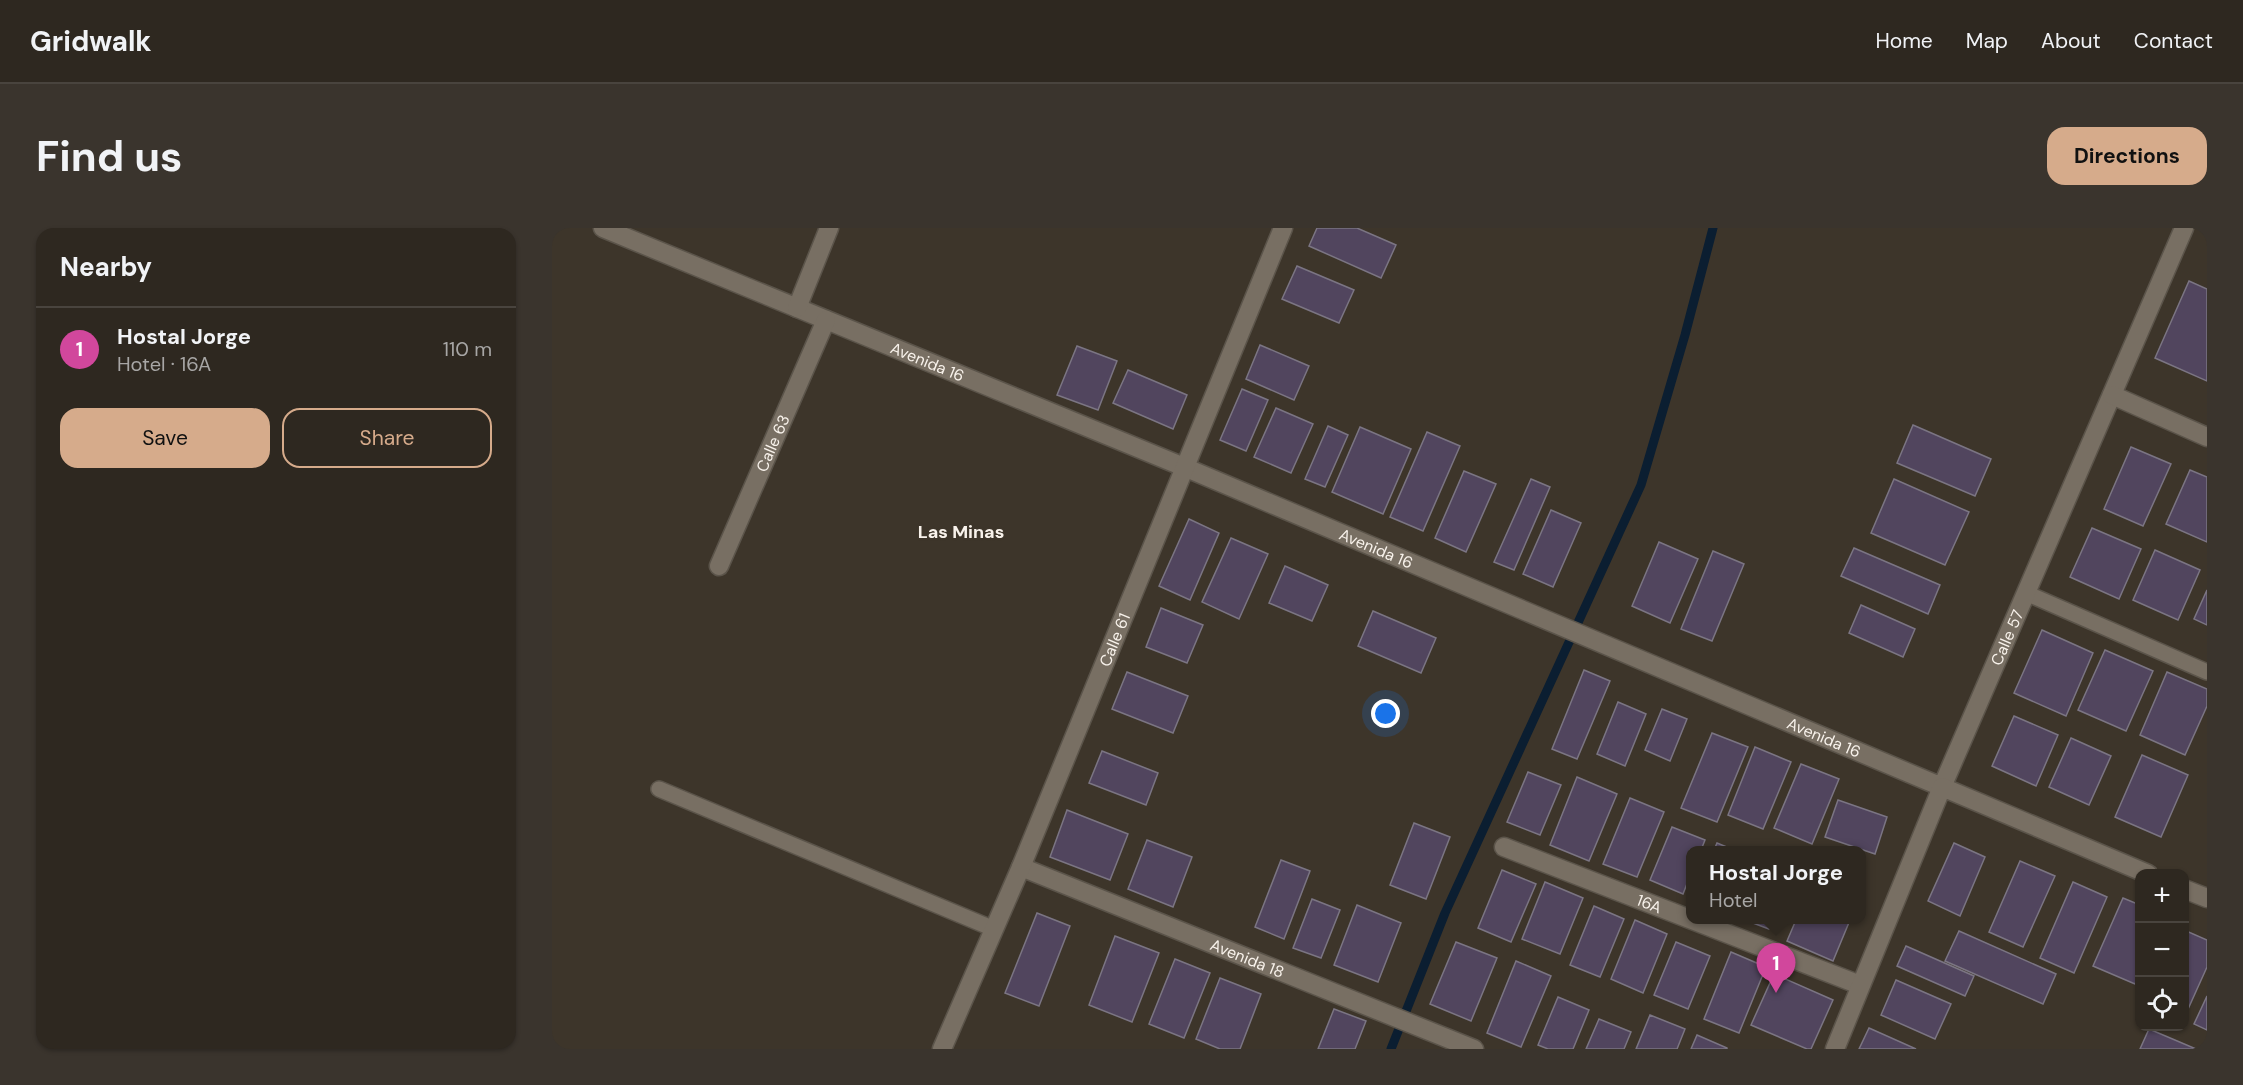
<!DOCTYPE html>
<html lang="en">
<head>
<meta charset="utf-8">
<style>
	body { margin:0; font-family:"DM Sans",sans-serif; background:#3a342d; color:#f1f3f6 }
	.controls { position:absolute; right:18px; bottom:18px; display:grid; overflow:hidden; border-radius:12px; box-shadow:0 2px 4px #0004 }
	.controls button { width:54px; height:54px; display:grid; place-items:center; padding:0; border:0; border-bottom:2px solid #49443e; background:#2e2820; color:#f1f3f6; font:30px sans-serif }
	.you { position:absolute; left:834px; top:486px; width:21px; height:21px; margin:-15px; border:4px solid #fff; border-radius:50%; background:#1a73e8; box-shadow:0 0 0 9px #1a73e833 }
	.badge { display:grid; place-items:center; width:39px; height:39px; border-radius:50%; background:#d6ab8b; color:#fff; font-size:20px; font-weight:700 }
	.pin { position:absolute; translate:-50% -50px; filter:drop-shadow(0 2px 3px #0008) }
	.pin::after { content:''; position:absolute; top:32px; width:21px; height:18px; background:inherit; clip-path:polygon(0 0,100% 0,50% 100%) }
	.popup { position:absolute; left:1134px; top:618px; width:180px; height:78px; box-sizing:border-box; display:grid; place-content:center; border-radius:12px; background:#2e2820; filter:drop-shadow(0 2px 4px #0005); font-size:20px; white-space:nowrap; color:#a7a6a5 }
	.popup b { font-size:22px; color:#f1f3f6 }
	.popup::after { content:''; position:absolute; left:50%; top:100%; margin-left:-12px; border:12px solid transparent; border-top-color:#2e2820 }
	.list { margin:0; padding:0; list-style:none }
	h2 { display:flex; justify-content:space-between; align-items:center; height:78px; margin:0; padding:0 24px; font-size:26px }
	h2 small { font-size:20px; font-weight:400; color:#a7a6a5 }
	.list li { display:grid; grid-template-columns:39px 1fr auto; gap:18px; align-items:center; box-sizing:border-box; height:84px; padding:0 24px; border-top:2px solid #49443e }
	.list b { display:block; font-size:22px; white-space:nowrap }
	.list p { margin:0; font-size:20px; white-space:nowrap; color:#a7a6a5 }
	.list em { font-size:20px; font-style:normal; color:#a7a6a5 }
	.actions { display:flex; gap:12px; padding:18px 24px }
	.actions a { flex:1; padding:14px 0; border:2px solid #d6ab8b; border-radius:18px; text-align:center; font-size:21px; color:#d6ab8b }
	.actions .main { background:#d6ab8b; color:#111 }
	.icon { flex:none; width:33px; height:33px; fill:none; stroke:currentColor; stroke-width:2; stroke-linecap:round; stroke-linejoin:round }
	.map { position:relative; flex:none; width:1655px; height:821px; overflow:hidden; border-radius:18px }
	header { display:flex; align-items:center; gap:36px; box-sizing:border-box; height:84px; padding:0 30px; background:#2e2820; border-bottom:2px solid #49443e }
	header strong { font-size:28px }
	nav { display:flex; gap:33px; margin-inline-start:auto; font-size:21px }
	.intro { display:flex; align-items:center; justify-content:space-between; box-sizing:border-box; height:144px; padding:0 36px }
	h1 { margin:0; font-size:42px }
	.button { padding:15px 27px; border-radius:18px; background:#d6ab8b; color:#111; font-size:21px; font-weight:700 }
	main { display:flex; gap:36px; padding:0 36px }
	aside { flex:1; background:#2e2820; border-radius:18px; box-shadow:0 2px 4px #0004 }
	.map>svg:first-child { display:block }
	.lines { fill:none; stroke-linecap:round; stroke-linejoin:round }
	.stream { stroke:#0b1e31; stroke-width:9 }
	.building { fill:#51455e; stroke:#7b7583; stroke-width:1.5 }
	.lane-casing { stroke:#5b544a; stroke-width:18 }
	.street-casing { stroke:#5b544a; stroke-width:21 }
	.secondary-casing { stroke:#5b544a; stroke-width:21 }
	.lane { stroke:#786f63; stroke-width:15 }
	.street { stroke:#786f63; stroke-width:18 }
	.secondary { stroke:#786f63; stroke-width:18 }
	.labels { text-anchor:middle; stroke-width:4.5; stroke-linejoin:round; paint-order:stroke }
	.street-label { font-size:16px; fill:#f8f2eb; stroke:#3d352a }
	.neighbourhood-label { font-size:18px; font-weight:bold; fill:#f8f2eb; stroke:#3d352a }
</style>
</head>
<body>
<header>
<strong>Gridwalk</strong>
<nav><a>Home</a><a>Map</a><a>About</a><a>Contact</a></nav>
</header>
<div class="intro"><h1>Find us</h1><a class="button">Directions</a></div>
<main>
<aside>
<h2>Nearby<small></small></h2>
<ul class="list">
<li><span class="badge" style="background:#d1479c">1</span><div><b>Hostal Jorge</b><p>Hotel · 16A</p></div><em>110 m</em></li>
</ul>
<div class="actions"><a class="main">Save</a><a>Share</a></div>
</aside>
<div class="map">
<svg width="1655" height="821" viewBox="0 0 1655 821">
	<rect width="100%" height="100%" fill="#3d352a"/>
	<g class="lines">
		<polyline class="stream" points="839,821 893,685 1089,257 1133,107 1161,0"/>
	</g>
	<g class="building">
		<polygon points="765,0 805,0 844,17 829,50 757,18"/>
		<polygon points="745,38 802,62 787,95 730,71"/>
		<polygon points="1637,53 1655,61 1655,153 1603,130"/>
		<polygon points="708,117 757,138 742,172 694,151"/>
		<polygon points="525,118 565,133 546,182 505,167"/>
		<polygon points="576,142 635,167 621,201 561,175"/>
		<polygon points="690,161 716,172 694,223 668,212"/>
		<polygon points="724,180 761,196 739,245 702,229"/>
		<polygon points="1361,197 1439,231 1423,268 1345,235"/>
		<polygon points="776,198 796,207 773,259 753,251"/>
		<polygon points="808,199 859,221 831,286 780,264"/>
		<polygon points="875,204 908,218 871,303 838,289"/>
		<polygon points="1579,219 1619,236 1591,298 1552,281"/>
		<polygon points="1638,242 1655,249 1655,314 1614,296"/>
		<polygon points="912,243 944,256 914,324 883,310"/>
		<polygon points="979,251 998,259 962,342 942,334"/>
		<polygon points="1342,251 1417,284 1393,337 1319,305"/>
		<polygon points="999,282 1029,295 1001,359 971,346"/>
		<polygon points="637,291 667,305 638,372 607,358"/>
		<polygon points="1540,300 1589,321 1567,371 1518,349"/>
		<polygon points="679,310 716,326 687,391 650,374"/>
		<polygon points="1107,314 1146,331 1118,395 1080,378"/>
		<polygon points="1302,320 1388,357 1376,386 1289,348"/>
		<polygon points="1603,322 1648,342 1626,392 1581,372"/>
		<polygon points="1161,323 1192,336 1160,413 1129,401"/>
		<polygon points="733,338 776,357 760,393 717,375"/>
		<polygon points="1655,362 1655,397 1642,391"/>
		<polygon points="1309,377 1363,401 1351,429 1297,405"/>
		<polygon points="609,380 651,397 635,435 594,419"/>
		<polygon points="821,383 884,410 869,445 806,418"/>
		<polygon points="1490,402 1541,425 1514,488 1462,465"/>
		<polygon points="1553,422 1601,443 1574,503 1526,482"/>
		<polygon points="1032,442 1058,453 1025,531 1000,521"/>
		<polygon points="575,444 636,468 621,505 560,481"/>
		<polygon points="1615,444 1655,461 1655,478 1633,527 1588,507"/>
		<polygon points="1066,474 1094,486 1073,538 1045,526"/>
		<polygon points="1110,481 1135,491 1118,533 1093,522"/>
		<polygon points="1462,488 1506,507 1484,558 1440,538"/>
		<polygon points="1160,505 1196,519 1165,594 1129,580"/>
		<polygon points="1519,510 1559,528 1537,577 1497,559"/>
		<polygon points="1203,519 1239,534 1211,601 1176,587"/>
		<polygon points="550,523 606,545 594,577 537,555"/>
		<polygon points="1590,527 1636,547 1609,609 1563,589"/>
		<polygon points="1249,536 1287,551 1260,616 1222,600"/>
		<polygon points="976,544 1009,557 988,607 955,594"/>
		<polygon points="1025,549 1065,566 1037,633 998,617"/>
		<polygon points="1078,570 1112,584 1085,649 1051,636"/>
		<polygon points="1286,572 1335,589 1323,626 1273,609"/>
		<polygon points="515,582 576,606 558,652 498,629"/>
		<polygon points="862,595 898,609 874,671 838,657"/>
		<polygon points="1120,599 1153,612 1149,622 1138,622 1138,648 1131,666 1098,652"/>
		<polygon points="595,612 640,629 621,679 576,661"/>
		<polygon points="1165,615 1182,622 1162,622"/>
		<polygon points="1402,615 1433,629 1408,688 1376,673"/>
		<polygon points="729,632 758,643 732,711 703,699"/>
		<polygon points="1468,633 1503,648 1471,719 1437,704"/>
		<polygon points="950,642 984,656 959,714 926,700"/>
		<polygon points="993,654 1031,670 1008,726 970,711"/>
		<polygon points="1521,654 1555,669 1522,745 1488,730"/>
		<polygon points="1571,670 1588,677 1588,744 1583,756 1541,738"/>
		<polygon points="760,671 788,682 769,730 741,720"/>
		<polygon points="805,677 849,695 826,754 782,737"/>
		<polygon points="1042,678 1072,691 1048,749 1018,737"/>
		<polygon points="485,685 518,698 487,778 453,765"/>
		<polygon points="1083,692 1115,706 1091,765 1059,751"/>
		<polygon points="1193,692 1221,692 1217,701"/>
		<polygon points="1244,692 1298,692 1281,733 1235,713"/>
		<polygon points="1632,702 1655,712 1655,739 1632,790"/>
		<polygon points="1407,703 1504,746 1491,776 1393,733"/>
		<polygon points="563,708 607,725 580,794 537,777"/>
		<polygon points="904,714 945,730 919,793 878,776"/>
		<polygon points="1124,714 1158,728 1136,781 1102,767"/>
		<polygon points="1354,718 1422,748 1413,768 1345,738"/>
		<polygon points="1179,724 1214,739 1187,805 1152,791"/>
		<polygon points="623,731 658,745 632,810 597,796"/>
		<polygon points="964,733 999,748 969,819 935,805"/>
		<polygon points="1222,746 1281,772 1259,821 1255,821 1199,797"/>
		<polygon points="668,750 709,766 688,821 668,821 644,811"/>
		<polygon points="1344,752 1399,776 1383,811 1329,787"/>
		<polygon points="1655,768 1655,802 1642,796"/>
		<polygon points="1006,769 1037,782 1021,821 996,821 986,817"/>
		<polygon points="782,781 814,793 803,821 766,821"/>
		<polygon points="1098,787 1133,801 1125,821 1084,821"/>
		<polygon points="1047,791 1079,804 1072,821 1034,821"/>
		<polygon points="1317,800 1364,821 1307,821"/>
		<polygon points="1597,801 1644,821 1588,821"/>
		<polygon points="1145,807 1175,820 1175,821 1139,821"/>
	</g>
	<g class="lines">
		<g class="lane-casing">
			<g id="lane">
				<polyline points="1474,365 1655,444"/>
				<polyline points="107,561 442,701"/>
			</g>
		</g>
		<g class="street-casing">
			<g id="street">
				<path id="s1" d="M51 0 632 239 1390 559 1632 0"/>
				<polyline points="245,80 277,0"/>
				<polyline points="1560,167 1655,209"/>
				<path id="s2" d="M167 338 274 92"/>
				<path id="s3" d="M952 619 1308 757"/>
				<path id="s4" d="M469 639 922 821"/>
				<path id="s5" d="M390 821 469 639 731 0"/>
			</g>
		</g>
		<g class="secondary-casing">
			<g id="secondary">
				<polyline points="1632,661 1655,670"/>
				<polyline points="1283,821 1390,559 1596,646"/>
			</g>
		</g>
		<use href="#lane" class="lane"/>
		<use href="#street" class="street"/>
		<use href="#secondary" class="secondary"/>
	</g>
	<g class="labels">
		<g class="street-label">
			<text dy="6" stroke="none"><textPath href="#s1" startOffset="351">Avenida 16</textPath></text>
			<text dy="6" stroke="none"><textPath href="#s2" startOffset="134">Calle 63</textPath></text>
			<text dy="6" stroke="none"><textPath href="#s1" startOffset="837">Avenida 16</textPath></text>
			<text dy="6" stroke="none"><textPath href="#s1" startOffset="1614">Calle 57</textPath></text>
			<text dy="6" stroke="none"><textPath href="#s5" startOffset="444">Calle 61</textPath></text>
			<text dy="6" stroke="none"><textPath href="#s1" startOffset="1323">Avenida 16</textPath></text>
			<text dy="6" stroke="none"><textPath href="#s3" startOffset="156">16A</textPath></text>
			<text dy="6" stroke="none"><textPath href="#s4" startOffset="244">Avenida 18</textPath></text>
		</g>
		<g class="neighbourhood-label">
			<text x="409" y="310">Las Minas</text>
		</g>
	</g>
</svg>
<div class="controls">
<button>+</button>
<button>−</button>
<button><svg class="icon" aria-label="locate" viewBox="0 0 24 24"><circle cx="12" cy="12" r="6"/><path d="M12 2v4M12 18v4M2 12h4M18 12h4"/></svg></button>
</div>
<div class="you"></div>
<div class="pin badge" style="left:1224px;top:765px;background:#d1479c">1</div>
<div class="popup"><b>Hostal Jorge</b>Hotel</div>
</div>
</main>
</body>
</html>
